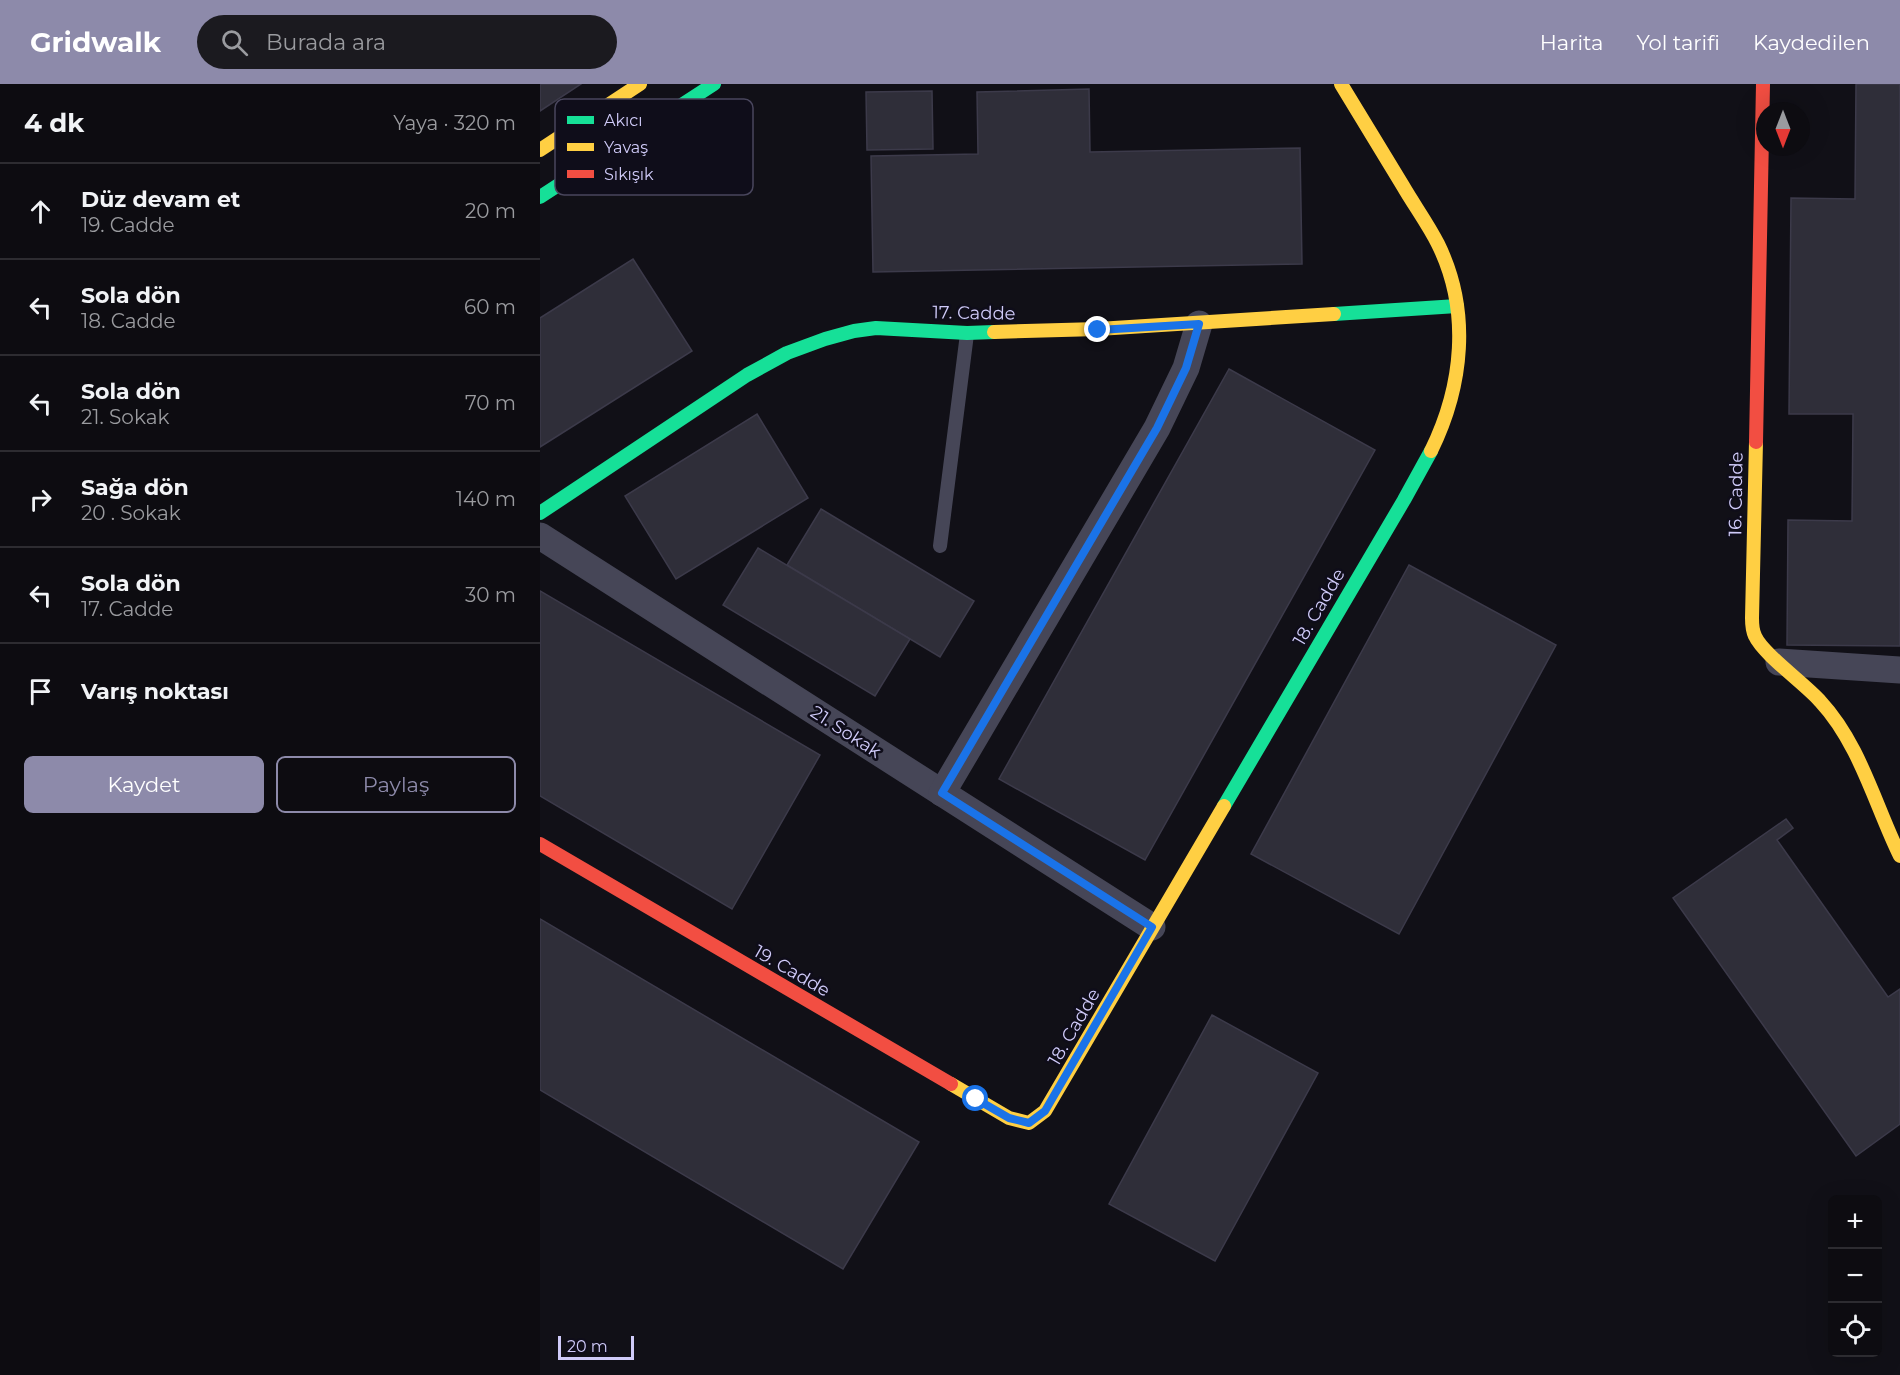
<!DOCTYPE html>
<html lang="tr">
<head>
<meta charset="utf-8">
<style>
	body { margin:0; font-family:Montserrat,sans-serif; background:#1b1a1f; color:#f1f3f6 }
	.controls { position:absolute; right:18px; bottom:18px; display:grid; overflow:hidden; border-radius:9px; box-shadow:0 6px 24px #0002 }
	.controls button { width:54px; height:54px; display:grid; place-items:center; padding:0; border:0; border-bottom:2px solid #2d2c31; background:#0d0c11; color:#f1f3f6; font:30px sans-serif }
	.compass { position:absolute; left:1216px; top:18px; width:54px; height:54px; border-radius:50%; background:#0d0c11; box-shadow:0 6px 24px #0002; rotate:180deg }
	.scale { position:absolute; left:18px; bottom:15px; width:76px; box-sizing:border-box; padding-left:6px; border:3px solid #d0cbf9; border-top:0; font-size:16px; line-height:21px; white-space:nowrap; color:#d0cbf9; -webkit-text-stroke:4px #0f0d1a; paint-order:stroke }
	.stop { position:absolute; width:18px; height:18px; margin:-14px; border:4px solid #1a73e8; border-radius:50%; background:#fff }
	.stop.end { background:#1a73e8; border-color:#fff; box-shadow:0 2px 6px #0008 }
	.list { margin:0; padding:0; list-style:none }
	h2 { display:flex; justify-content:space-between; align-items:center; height:78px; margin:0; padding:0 24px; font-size:26px }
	h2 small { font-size:20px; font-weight:400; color:#9a9b9f }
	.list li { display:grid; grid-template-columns:39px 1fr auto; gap:18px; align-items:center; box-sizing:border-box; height:96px; padding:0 24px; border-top:2px solid #2d2c31 }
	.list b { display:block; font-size:22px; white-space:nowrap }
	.list p { margin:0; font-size:20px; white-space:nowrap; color:#9a9b9f }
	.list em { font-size:20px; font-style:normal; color:#9a9b9f }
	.actions { display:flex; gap:12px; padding:18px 24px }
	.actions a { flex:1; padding:14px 0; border:2px solid #8d8aaa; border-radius:9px; text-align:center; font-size:21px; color:#8d8aaa }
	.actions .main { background:#8d8aaa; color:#fff }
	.icon { flex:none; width:33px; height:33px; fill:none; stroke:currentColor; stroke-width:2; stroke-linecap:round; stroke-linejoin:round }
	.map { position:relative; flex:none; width:1360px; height:1291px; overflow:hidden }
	header { display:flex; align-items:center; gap:36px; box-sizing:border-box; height:84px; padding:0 30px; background:#8d8aaa; color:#fff }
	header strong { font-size:28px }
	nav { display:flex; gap:33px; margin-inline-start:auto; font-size:21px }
	.search { width:420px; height:54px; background:#1b1a1f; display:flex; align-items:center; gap:15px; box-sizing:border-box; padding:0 21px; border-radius:33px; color:#9a9b9f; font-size:22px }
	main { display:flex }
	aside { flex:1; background:#0d0c11 }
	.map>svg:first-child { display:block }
	.building { fill:#2f2e39; stroke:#3c3a4a; stroke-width:1.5 }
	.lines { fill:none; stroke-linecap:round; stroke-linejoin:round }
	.lane { stroke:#464657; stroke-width:14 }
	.street { stroke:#464657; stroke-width:27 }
	.fast { stroke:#16e098; stroke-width:14 }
	.slow { stroke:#ffcf43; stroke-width:14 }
	.jam { stroke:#f24e42; stroke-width:14 }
	.route { stroke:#1a73e8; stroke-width:8 }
	.labels { text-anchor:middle; stroke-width:5; stroke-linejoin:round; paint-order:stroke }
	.street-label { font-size:18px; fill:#d0cbf9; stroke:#0f0d1a }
	.key { fill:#0f0d1a; stroke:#49465d; stroke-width:1.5 }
	.key-label { font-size:16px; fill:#d0cbf9 }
</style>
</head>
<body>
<header>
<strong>Gridwalk</strong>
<div class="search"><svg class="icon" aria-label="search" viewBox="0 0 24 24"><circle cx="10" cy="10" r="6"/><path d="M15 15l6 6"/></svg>Burada ara</div>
<nav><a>Harita</a><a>Yol tarifi</a><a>Kaydedilen</a></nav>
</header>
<main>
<aside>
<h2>4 dk<small>Yaya · 320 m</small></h2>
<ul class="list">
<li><svg class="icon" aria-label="ahead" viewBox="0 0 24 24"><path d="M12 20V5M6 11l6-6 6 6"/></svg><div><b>Düz devam et</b><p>19. Cadde</p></div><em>20 m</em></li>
<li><svg class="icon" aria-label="left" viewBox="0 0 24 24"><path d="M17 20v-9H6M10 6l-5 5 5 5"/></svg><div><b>Sola dön</b><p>18. Cadde</p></div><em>60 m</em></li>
<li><svg class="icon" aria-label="left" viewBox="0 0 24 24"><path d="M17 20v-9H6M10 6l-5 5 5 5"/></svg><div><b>Sola dön</b><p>21. Sokak</p></div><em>70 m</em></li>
<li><svg class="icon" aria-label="right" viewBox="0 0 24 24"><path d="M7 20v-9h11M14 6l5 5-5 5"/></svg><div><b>Sağa dön</b><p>20 . Sokak</p></div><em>140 m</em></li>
<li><svg class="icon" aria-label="left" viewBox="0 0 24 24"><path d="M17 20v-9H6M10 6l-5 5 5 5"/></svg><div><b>Sola dön</b><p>17. Cadde</p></div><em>30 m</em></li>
<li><svg class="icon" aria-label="arrive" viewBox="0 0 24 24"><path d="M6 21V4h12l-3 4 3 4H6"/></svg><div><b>Varış noktası</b></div></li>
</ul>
<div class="actions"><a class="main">Kaydet</a><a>Paylaş</a></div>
</aside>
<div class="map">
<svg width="1360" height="1291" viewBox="0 0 1360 1291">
	<rect width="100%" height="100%" fill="#111017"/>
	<g class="building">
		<polygon points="0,0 41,0 0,27"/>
		<polygon points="1316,0 1360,0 1360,562 1247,561 1248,436 1312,437 1313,330 1249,330 1251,114 1315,115"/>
		<polygon points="549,5 550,68 760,64 762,180 333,188 331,72 438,70 437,8"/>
		<polygon points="392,7 393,65 327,66 326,8"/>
		<polygon points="93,175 152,267 0,363 0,234"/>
		<polygon points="689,285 835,366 605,776 459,695"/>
		<polygon points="217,330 268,414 136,495 85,412"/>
		<polygon points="281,425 434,517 400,573 247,481"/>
		<polygon points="218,464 370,555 335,612 183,521"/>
		<polygon points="869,481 1016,561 859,850 711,770"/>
		<polygon points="0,507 280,671 192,825 0,712"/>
		<polygon points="1246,735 1253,744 1237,756 1348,913 1360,905 1360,1040 1316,1072 1133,814"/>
		<polygon points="0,835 379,1058 303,1185 0,1006"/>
		<polygon points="672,931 778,989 675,1177 569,1120"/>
	</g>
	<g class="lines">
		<polyline class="lane" points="400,462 427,250"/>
		<g class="street">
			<polyline points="0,452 612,843"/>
			<polyline points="1239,578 1360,586"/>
			<polyline points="402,709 617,344 646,284 659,240"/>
		</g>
		<g class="fast">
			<polyline points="0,113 174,0"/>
			<polyline points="794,230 917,222"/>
			<polyline points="0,429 207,291 247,269 285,255 314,247 336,244 427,249 454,248"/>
			<polyline points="684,722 864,416 891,367"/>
		</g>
		<g class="slow">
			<path d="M801 0C822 34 842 68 863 102 874 121 888 140 898 160 931 227 923 302 891 367"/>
			<polyline points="0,66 100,0"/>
			<polyline points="454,248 558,245 794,230"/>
			<path d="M1216 358 1212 534C1212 540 1212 546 1215 552 1223 570 1265 600 1280 617 1320 660 1335 721 1360 772"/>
			<polyline points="411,1000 469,1034 489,1039 505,1027 684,722"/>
		</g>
		<g class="jam">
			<polyline points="1216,358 1223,0"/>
			<polyline points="0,760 411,1000"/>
		</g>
	</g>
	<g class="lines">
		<polyline class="route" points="436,1015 469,1034 489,1039 505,1027 612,843 402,709 617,344 646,284 659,240 558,246"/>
	</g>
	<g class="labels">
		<g class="street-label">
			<text transform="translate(434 229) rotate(1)" y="6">17. Cadde</text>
			<text transform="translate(1196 410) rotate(-89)" y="6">16. Cadde</text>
			<text transform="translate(779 523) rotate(-60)" y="6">18. Cadde</text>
			<text transform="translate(306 648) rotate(33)" y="6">21. Sokak</text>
			<text transform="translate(252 887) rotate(30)" y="6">19. Cadde</text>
			<text transform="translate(534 943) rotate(-60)" y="6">18. Cadde</text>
		</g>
	</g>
	<rect x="15" y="15" width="198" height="96" rx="9" class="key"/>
	<rect x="27" y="32" width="27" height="8" fill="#16e098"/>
	<rect x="27" y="59" width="27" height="8" fill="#ffcf43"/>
	<rect x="27" y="86" width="27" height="8" fill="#f24e42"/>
	<g class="key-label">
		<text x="64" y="42">Akıcı</text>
		<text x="64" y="69">Yavaş</text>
		<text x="64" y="96">Sıkışık</text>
	</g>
</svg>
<div class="controls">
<button>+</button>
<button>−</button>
<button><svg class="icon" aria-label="locate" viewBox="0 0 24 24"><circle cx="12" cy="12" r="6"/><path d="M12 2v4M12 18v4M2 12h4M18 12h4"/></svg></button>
</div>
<svg class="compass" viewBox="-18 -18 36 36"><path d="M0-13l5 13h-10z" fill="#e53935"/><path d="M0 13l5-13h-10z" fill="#9a9b9f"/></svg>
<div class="scale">20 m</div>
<div class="stop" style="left:436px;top:1015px"></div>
<div class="stop end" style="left:558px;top:246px"></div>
</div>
</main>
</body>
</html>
